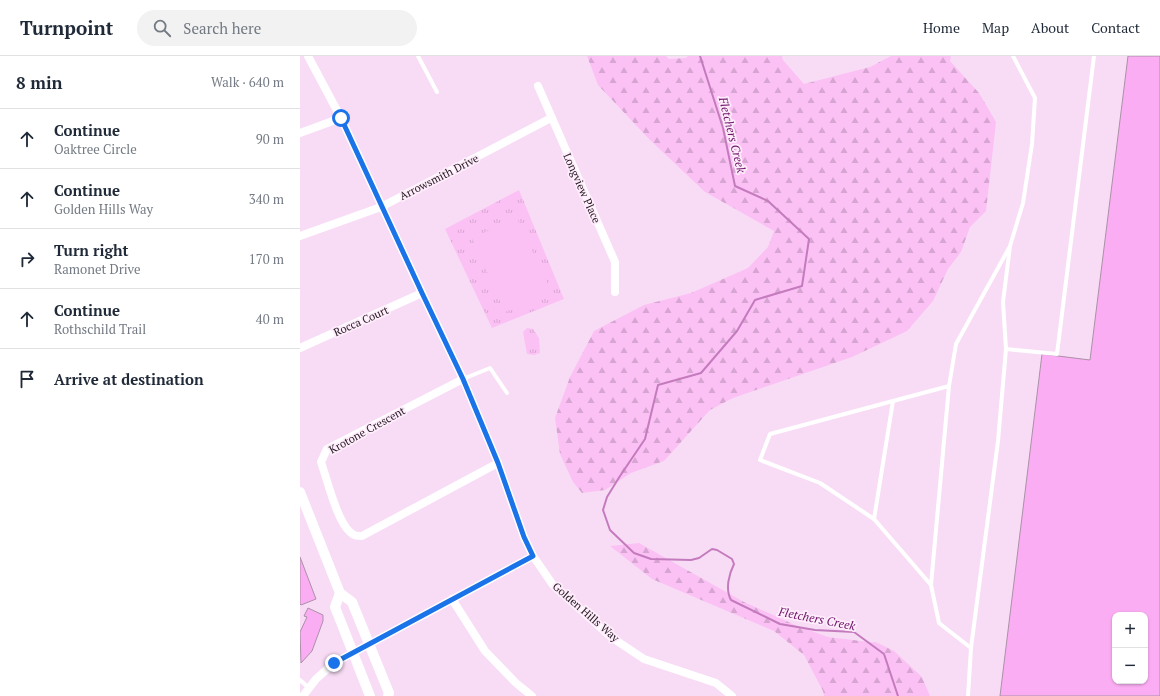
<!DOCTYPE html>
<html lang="en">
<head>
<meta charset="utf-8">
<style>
	body { margin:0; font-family:"PT Serif",serif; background:#f2f2f3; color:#1f2937 }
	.controls { position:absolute; right:12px; bottom:12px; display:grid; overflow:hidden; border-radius:8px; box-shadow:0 1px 3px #0004 }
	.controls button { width:36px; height:36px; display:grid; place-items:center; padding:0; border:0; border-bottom:1px solid #e0e1e3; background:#fff; color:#1f2937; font:20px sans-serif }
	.stop { position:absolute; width:12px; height:12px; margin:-9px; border:3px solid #1a73e8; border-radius:50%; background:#fff }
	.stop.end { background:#1a73e8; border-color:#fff; box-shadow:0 1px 4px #0008 }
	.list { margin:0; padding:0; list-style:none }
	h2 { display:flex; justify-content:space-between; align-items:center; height:52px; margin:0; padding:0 16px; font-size:17px }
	h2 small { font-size:13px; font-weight:400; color:#747a83 }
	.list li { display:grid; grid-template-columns:26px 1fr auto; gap:12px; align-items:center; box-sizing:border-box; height:60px; padding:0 16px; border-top:1px solid #e0e1e3 }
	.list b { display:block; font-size:15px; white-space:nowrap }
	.list p { margin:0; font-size:13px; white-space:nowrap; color:#747a83 }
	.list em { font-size:13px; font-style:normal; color:#747a83 }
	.icon { flex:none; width:22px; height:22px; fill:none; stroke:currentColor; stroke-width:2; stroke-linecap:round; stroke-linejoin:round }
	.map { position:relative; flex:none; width:860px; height:640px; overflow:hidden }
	header { display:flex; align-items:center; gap:24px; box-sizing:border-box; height:56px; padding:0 20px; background:#fff; border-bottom:1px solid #e0e1e3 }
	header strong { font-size:19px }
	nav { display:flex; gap:22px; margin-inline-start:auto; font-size:14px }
	.search { width:280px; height:36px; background:#f2f2f3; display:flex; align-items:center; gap:10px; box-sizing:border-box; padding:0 14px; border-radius:22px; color:#747a83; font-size:15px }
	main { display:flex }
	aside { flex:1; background:#fff }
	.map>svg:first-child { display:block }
	.forest { fill:url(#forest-firs) }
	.park { fill:url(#park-tufts) }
	.garden { fill:#fbc1f4 }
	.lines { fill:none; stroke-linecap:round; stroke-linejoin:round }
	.stream { stroke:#c47bbd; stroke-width:2 }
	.building { fill:#fbadf3; stroke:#ab90a7; fill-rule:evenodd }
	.service { stroke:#fff; stroke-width:4 }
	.minor { stroke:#fff; stroke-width:8 }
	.tertiary { stroke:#fff; stroke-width:10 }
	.route { stroke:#1a73e8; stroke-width:5 }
	.labels { text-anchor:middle; stroke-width:3.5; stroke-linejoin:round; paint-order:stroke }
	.street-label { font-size:11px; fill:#231922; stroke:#ffedfc }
	.water-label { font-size:12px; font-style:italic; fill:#6f156a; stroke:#ffedfc }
</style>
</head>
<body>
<header>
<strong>Turnpoint</strong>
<div class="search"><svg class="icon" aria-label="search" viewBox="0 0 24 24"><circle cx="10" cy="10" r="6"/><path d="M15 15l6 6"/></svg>Search here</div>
<nav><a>Home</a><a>Map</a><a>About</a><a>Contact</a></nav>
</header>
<main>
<aside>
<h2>8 min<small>Walk · 640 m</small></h2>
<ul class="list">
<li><svg class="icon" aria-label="ahead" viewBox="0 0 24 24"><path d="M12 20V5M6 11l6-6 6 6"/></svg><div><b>Continue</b><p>Oaktree Circle</p></div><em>90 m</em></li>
<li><svg class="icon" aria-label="ahead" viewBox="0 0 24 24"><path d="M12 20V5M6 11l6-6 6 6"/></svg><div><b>Continue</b><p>Golden Hills Way</p></div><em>340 m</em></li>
<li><svg class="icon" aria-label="right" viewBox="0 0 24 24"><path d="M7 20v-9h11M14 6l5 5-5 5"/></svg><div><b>Turn right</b><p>Ramonet Drive</p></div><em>170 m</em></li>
<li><svg class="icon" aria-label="ahead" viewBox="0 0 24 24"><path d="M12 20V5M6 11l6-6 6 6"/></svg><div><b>Continue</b><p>Rothschild Trail</p></div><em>40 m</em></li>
<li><svg class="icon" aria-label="arrive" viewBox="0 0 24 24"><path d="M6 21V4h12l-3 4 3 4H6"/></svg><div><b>Arrive at destination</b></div></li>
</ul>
</aside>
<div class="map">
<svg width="860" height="640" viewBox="0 0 860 640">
	<defs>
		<pattern id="forest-firs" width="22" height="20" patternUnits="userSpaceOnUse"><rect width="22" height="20" fill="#fbc1f4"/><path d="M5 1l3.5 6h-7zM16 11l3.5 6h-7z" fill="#d7a5d1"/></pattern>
		<pattern id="park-tufts" width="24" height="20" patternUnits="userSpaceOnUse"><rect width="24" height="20" fill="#fbc1f4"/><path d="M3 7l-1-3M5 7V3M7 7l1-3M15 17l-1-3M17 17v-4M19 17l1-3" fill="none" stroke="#d7a5d1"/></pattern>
	</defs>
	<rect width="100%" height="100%" fill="#f8dcf5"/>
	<g class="forest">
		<polygon points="287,0 366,0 369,3 386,2 388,0 482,0 483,4 504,28 570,11 591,0 651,0 650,5 679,37 696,66 686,155 670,171 661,196 648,213 633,245 607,275 552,301 433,342 410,354 364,405 331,417 305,434 282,437 273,426 260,398 255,362 270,321 294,275 344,249 391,237 448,212 468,191 474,175 405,136 348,82 298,29"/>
		<polygon points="339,487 444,546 495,569 528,581 578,587 594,595 622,621 630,640 524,640 523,635 504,599 474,575 352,523 310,490"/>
	</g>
	<g class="park">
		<polygon points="219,134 264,243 192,272 145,173"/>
		<polygon points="227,272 233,273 239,282 240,297 234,299 227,298 223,276"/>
	</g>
	<polygon class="garden" points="217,162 251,235 205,256 172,182"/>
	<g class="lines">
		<path class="stream" d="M400 0 423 72 435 130 468 145 509 183 502 230 455 244 437 275 401 317 358 329 345 383 320 420 307 441 303 454 310 474 334 497 351 503 391 504 399 502 412 493 417 494 432 503 434 508C429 518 425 533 431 544L480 568 515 574 554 576 584 598 598 640"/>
	</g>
	<g class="building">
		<path d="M828 0H860V640H700L742 298 790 304ZM815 559H845V625H815Z"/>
		<polygon points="0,501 16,543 1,549 0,548"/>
		<polygon points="8,552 23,559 23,565 12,595 1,607 0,576 7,561 4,560"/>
	</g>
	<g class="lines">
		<g class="service">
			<polyline points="118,0 137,36"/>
			<polyline points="706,293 757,298 794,0"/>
			<polyline points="163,323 190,312 207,337"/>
			<polyline points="574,463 593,345"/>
			<polyline points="631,529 574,463 520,427 460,404 470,378 649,330"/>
			<polyline points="671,592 639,567 631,529 649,330 656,288 709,192"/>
			<polyline points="0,624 9,632"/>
			<polyline points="668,640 671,592 698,385 706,293 703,246 710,190 723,147 732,88 735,42 713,0"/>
		</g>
		<g class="minor">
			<polyline points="8,0 41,62 122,237 163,323 198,407 224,481 233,500 253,529 311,581 344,603 416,627 432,640"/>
			<polyline points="238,30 315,206 315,236"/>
			<polyline points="0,77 41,62"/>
			<polyline points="0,180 81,151 251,62"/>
			<polyline points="0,292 122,237"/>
			<path d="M163 323 27 393 21 406C27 423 37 465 50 476 54 480 57 480 62 480L198 407"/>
			<polyline points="152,543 185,595 216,627 232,640"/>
			<polyline points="3,640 16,623 34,607 233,500"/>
		</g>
		<g class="tertiary">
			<polyline points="0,436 40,537 52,546 89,637 88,640"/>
			<polyline points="40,537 35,551 70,640"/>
		</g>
	</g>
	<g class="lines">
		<polyline class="route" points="34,607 233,500 224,481 198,407 163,323 122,237 41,62"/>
	</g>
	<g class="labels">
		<g class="street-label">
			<text transform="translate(139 121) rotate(-27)" y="4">Arrowsmith Drive</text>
			<text transform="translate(282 132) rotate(66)" y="4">Longview Place</text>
			<text transform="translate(61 265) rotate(-24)" y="4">Rocca Court</text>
			<text transform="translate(67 374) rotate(-29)" y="4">Krotone Crescent</text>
			<text transform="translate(286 556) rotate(41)" y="4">Golden Hills Way</text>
		</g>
		<g class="water-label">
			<text transform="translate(432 79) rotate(76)" y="4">Fletchers Creek</text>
			<text transform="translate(517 563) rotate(11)" y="4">Fletchers Creek</text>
		</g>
	</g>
</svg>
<div class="controls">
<button>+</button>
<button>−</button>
</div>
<div class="stop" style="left:41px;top:62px"></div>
<div class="stop end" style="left:34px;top:607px"></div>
</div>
</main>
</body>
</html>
